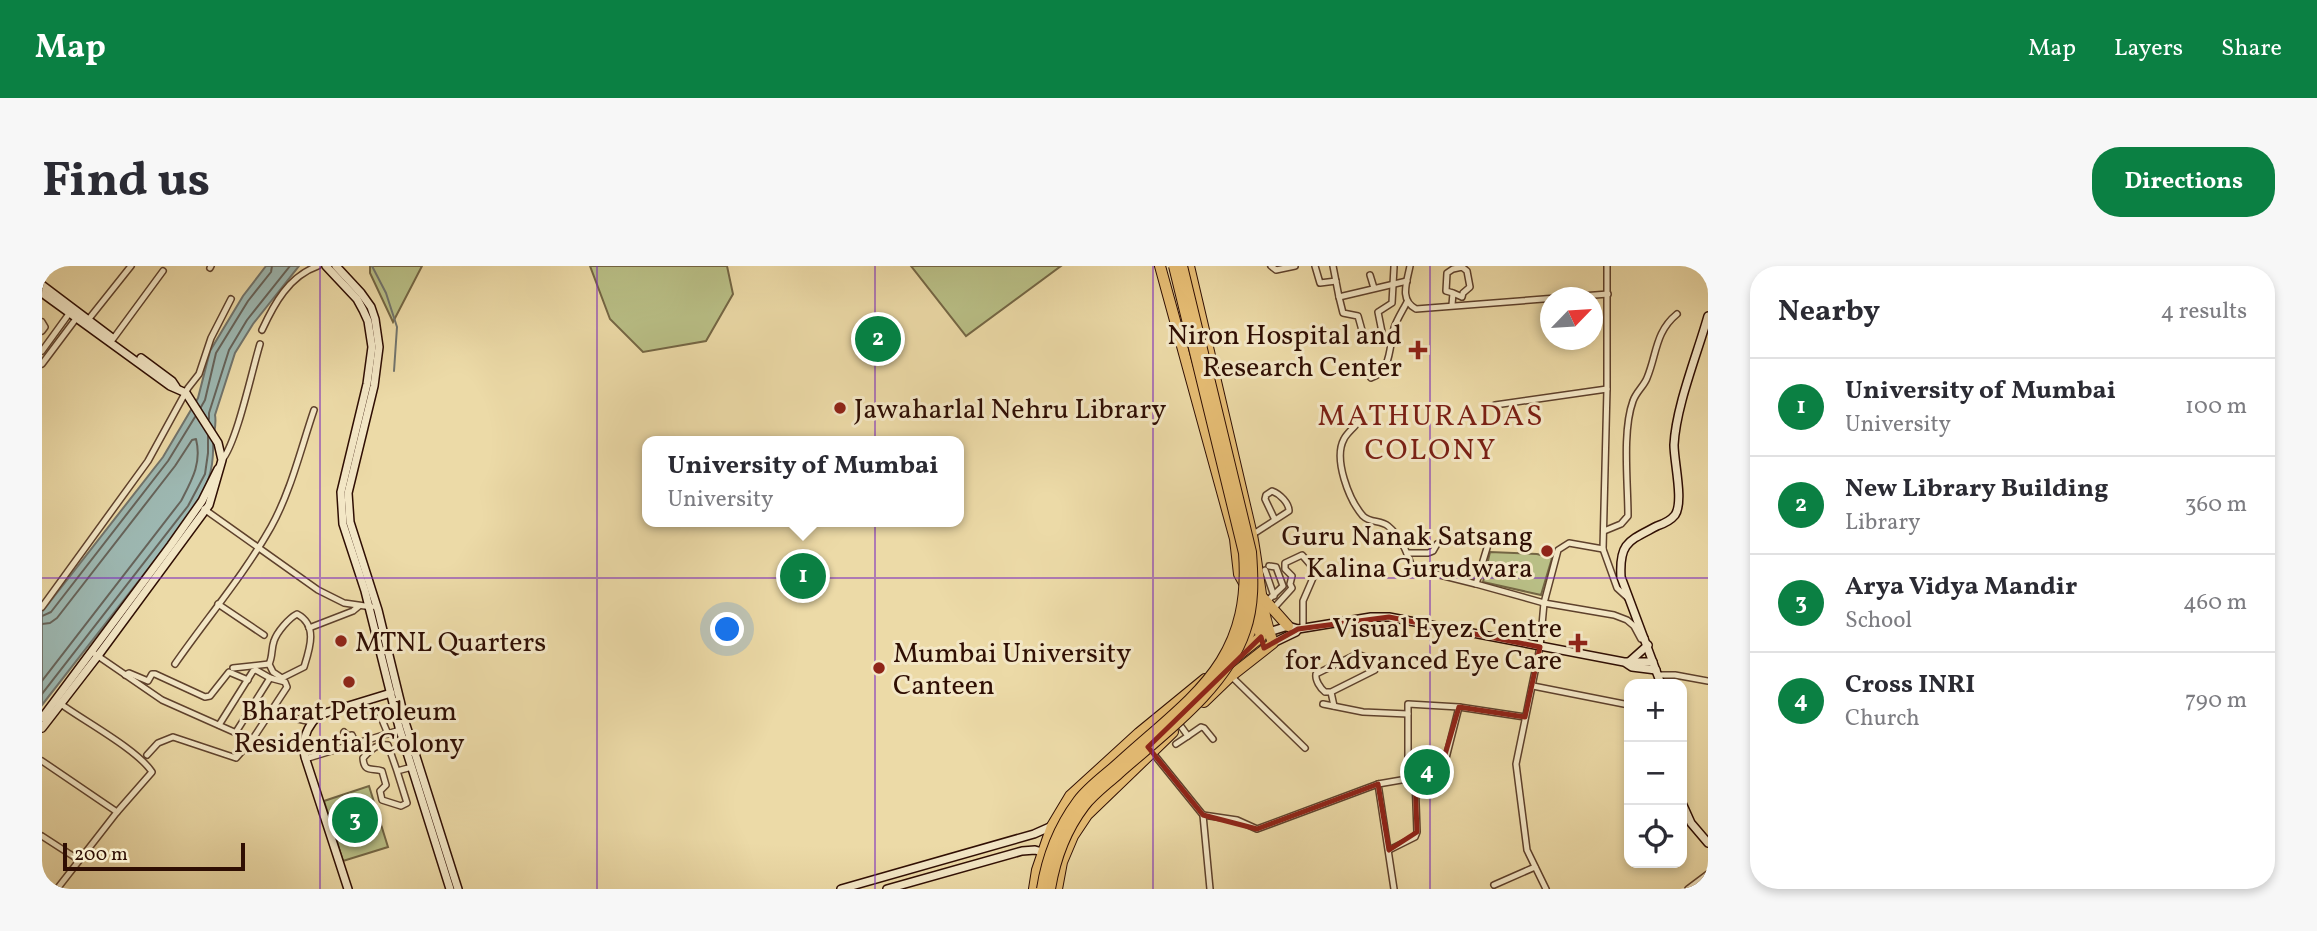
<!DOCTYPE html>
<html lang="en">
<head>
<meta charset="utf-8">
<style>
	body { margin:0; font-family:Vollkorn,serif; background:#f7f7f7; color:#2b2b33 }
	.controls { position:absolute; right:21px; bottom:21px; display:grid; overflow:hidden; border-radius:14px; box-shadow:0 4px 10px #0003 }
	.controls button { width:63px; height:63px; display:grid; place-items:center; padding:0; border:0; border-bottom:2px solid #e1e1e2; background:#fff; color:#2b2b33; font:35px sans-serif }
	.compass { position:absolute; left:1498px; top:21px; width:63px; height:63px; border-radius:50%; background:#fff; box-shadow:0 4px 10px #0003; rotate:65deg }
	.scale { position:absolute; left:21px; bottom:18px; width:182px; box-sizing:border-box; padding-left:7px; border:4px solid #2f0e03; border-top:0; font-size:19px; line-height:24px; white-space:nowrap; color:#2f0e03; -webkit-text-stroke:5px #f3e7c6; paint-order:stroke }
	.you { position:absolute; left:686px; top:364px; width:24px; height:24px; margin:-18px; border:5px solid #fff; border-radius:50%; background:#1a73e8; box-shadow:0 0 0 10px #1a73e833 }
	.badge { display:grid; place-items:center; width:46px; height:46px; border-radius:50%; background:#0b8043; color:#fff; font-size:23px; font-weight:700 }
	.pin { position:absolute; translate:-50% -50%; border:4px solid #fff; box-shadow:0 2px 7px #0006 }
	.popup { position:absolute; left:600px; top:170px; width:322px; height:91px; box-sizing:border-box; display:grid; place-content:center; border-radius:14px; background:#fff; filter:drop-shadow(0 2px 5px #0005); font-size:23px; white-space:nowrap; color:#7c7c81 }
	.popup b { font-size:26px; color:#2b2b33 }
	.popup::after { content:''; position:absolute; left:50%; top:100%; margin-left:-14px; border:14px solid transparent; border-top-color:#fff }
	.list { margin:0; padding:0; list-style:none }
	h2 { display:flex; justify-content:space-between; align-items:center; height:91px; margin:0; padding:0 28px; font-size:30px }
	h2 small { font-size:23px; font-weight:400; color:#7c7c81 }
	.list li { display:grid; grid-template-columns:46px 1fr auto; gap:21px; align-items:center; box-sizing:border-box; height:98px; padding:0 28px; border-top:2px solid #e1e1e2 }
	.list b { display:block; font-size:26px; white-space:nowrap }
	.list p { margin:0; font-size:23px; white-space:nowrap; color:#7c7c81 }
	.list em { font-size:23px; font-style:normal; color:#7c7c81 }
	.icon { flex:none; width:38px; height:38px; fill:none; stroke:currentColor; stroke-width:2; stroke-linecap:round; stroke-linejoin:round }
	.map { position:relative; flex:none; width:1666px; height:623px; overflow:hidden; border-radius:28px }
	header { display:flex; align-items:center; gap:42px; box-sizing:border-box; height:98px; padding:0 35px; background:#0b8043; color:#fff }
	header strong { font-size:33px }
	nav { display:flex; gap:38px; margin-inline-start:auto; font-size:24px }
	.intro { display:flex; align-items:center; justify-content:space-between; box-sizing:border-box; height:168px; padding:0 42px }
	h1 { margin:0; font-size:49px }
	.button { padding:18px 32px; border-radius:28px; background:#0b8043; color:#fff; font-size:24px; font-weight:700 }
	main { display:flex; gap:42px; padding:0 42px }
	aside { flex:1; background:#fff; border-radius:28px; box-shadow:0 4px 10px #0003 }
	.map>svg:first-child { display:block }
	.green { fill:#b9bf86; stroke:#746644; stroke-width:2 }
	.water { fill:#9db8b2; stroke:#71746c; stroke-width:2 }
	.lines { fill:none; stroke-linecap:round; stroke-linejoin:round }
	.shore { stroke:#66635a; stroke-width:2 }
	.stream { stroke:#71746c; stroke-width:2 }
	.street-casing { stroke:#5e412c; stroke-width:8 }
	.secondary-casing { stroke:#2f0e03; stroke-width:10 }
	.highway-casing { stroke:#2f0e03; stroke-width:12 }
	.street { stroke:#f3e7c6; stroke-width:5 }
	.secondary { stroke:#f3e7c6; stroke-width:7 }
	.highway { stroke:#e6bd74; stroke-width:10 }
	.highway-bridge-casing { stroke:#2f0e03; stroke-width:12; stroke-linecap:butt }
	.highway-bridge { stroke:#e6bd74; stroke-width:10 }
	.marked { fill:none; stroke:#8f2418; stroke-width:5; stroke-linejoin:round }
	.grid { fill:none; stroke:#7b2cbf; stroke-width:2; stroke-opacity:0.55 }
	.poi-dot { fill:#8f2418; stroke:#f3e7c6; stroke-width:2.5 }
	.labels { text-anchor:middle; stroke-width:6; stroke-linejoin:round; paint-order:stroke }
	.poi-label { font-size:28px; fill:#2f0e03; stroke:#f3e7c6; text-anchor:end }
	.neighbourhood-label { font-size:30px; letter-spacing:2px; fill:#7a1f14; stroke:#f3e7c6 }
</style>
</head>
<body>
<header>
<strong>Map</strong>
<nav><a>Map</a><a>Layers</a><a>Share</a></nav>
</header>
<div class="intro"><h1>Find us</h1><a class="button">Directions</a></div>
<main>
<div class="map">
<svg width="1666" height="623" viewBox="0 0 1666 623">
	<rect width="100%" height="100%" fill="#ecdaa7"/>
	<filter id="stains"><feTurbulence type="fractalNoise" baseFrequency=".00286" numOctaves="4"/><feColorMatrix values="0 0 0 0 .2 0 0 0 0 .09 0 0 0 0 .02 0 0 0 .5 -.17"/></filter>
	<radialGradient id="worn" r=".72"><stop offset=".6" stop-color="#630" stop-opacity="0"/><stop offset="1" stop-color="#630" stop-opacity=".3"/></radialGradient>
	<g class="green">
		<polygon points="328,0 380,0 351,56 328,7"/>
		<polygon points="548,0 685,0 691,28 664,75 601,86 568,53"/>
		<polygon points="869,0 1019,0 924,70"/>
		<polygon points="1448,286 1495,288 1510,292 1499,329 1441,316"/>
		<polygon points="327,520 346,581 301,595 282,535"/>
	</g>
	<path class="water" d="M224 0H257L211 58 193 87 173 149C175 159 171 168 171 178 172 206 165 219 152 244L0 439V346L121 191 156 132 168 85 201 30Z"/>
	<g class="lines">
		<g class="shore">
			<polyline points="159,141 163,134 174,87 206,35 229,6 230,0"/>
			<polyline points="167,153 167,147 187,84 205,54 248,0"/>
			<polyline points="0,350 9,346 126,195 153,151"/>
			<path d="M0 358 8 357 15 352 133 200 150 174 154 173C160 197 150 214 139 235L0 415"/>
			<polyline points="0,428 146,240 163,208 166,187 166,170"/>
		</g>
		<polyline class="stream" points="330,0 344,27 355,61 352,105"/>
		<g class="street-casing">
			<g id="street">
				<polyline points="1229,0 1234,4 1253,0"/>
				<polyline points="1273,0 1278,17 1294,15"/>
				<polyline points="1291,0 1297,31 1365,15"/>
				<path d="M1368 0C1365 16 1357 34 1374 43L1566 28"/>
				<polyline points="1565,0 1565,123 1561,283 1575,322 1587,333"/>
				<polyline points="168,2 169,0"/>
				<polyline points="1328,9 1332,22"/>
				<polyline points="1297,31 1301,47 1316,50 1323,75"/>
				<polyline points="1410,39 1411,27 1404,25 1405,7 1411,3 1420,1 1425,5 1428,21 1421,27 1420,31 1411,27"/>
				<polyline points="46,54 89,0"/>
				<polyline points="0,56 3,61 0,65"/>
				<path d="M220 64C232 38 247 10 276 0"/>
				<polyline points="1341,71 1336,46 1350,37 1352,1"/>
				<polyline points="71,73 121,5"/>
				<polyline points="0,85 29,45"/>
				<polyline points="0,98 36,50"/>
				<path d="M1320 99 1329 112C1350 105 1347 80 1352 62 1355 53 1361 44 1365 36"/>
				<polyline points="1453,139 1565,123"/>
				<path d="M1316 156C1312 162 1305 167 1302 173 1291 193 1307 234 1321 250 1328 257 1339 254 1346 260 1358 270 1366 288 1370 302L1434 318 1502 337 1572 349 1585 354 1592 360 1599 373 1603 372"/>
				<path d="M180 194C195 176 210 104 218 78"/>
				<polyline points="162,243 276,324 302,337 330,341"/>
				<path d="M1562 265 1579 258 1586 250C1586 217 1580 165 1591 135 1594 126 1602 120 1605 112 1615 88 1613 66 1635 48"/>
				<path d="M1210 269C1222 261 1235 253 1247 245 1247 237 1238 228 1230 225L1224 229 1223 233 1233 254"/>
				<polyline points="1365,287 1386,287 1391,285 1395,278 1406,273 1448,272 1434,318"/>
				<polyline points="1223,304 1232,330"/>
				<polyline points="1224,336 1241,320 1234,301 1227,300"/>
				<polyline points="176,338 222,369"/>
				<polyline points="0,341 106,195 146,122 157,108 169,72 189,33"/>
				<polyline points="1231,343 1250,322 1248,318 1250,310 1243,303 1243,297 1260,289 1274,305 1261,335 1261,362"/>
				<path d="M255 348C276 359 268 382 262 401L240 412 231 406 227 398C231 390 229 383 232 375 235 366 247 352 255 348Z"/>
				<polyline points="267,362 311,345 317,340"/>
				<polyline points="53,388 120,434 210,474"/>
				<path d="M133 398C165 352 202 309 229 261 249 225 259 182 272 144"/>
				<polyline points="191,402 227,398"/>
				<polyline points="83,409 87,407 106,415 110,408 113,408 163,431 168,430 187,406 206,414"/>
				<polyline points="1617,409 1633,409 1666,415"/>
				<polyline points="1189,410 1263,482"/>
				<polyline points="1491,420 1587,439"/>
				<path d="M1289 426 1333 404 1334 401 1331 394 1315 388 1274 408C1273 414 1278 422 1283 426H1289L1292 440"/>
				<polyline points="1281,438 1321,446 1366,448"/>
				<polyline points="227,447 270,456"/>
				<polyline points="338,449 346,468"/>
				<polyline points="177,459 211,405 214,404 228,412"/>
				<polyline points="1138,459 1146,470 1159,461 1162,462 1171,473"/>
				<polyline points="302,466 306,470 310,469 314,478"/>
				<polyline points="1134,478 1146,470"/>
				<polyline points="1110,486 1161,549 1195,554 1215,563 1336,518"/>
				<polyline points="105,489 116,477 131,471 194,492 210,474 245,421 243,416 228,412 194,466"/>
				<polyline points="263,493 358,464"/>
				<polyline points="0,495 75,546"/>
				<path d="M355 505 365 537 359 540 340 534 338 525 344 519 340 505C331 501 322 508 321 492 328 485 334 477 346 479L355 505 370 501"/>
				<polyline points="1366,513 1366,438 1417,441 1483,451"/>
				<polyline points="1161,549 1168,623"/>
				<polyline points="0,570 37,594"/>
				<polyline points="1347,584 1373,571 1375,566 1373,511"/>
				<polyline points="1452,619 1493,601"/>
				<path d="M15 623 75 546 110 506C95 483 40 454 16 436"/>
				<polyline points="1352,623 1336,518 1394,508 1403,496 1417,441"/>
				<polyline points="1504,623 1485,584 1474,498 1498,381 1502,337 1516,284 1527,277 1561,283"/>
				<polyline points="1646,623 1666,608"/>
			</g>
		</g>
		<g class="secondary-casing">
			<g id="secondary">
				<polyline points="284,0 315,33 321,44 326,55 330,81 325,118 299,226 301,258 323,325 357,461 408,623"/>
				<polyline points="294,0 319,27 329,41 333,53 337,81 332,120 306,227 308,256 336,344 364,459 416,623"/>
				<polyline points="0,19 69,71"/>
				<polyline points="0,27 128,120 144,127 176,177 180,194 167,239 58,387 0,462"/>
				<polyline points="99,92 130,115 134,121"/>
				<polyline points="1227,366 1246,360 1256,363 1329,351 1347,351 1582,396 1611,396"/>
				<polyline points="1231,377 1254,366 1256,363"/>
				<polyline points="1587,396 1606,379"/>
				<polyline points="1584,397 1590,401 1614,404"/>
				<path d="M1619 418 1579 311C1577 276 1587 275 1615 260 1621 258 1629 254 1633 249 1642 236 1632 196 1632 179 1634 140 1655 89 1666 50"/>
				<polyline points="0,452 129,279 160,235 176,203"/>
				<polyline points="1640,537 1649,557 1666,577"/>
				<path d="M306 623 263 491C259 475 265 460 277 449L349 427"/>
				<polyline points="799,623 992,568 1010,560"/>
				<polyline points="845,623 980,585 993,584 1000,586"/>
			</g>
		</g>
		<g class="highway-casing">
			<g id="highway">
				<polyline points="1118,0 1193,273 1197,308 1202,317"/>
				<path d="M1147 0 1210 269C1217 305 1218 342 1231 377L1189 410 1162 436"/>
				<polyline points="1221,332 1246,360"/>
				<polyline points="1199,384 1208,366 1211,346"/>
				<polyline points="1190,394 1219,371 1210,333"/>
				<polyline points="992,623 995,604 1010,560 1028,530 1097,467 1163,413"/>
				<polyline points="1015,623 1020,596 1031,570 1045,549 1131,466"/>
			</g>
		</g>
		<use href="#street" class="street"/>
		<use href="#secondary" class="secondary"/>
		<use href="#highway" class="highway"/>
		<g class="highway-bridge-casing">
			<g id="highway-bridge">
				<path d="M1000 623C1005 591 1016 562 1036 535 1047 520 1065 508 1079 495 1152 429 1210 396 1202 287L1132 0"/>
				<path d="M1008 623C1013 593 1023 565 1042 540 1051 528 1065 518 1077 507 1121 468 1184 423 1203 365 1212 339 1211 313 1209 286L1140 0"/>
			</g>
		</g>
		<use href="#highway-bridge" class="highway-bridge"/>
	</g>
	<path class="marked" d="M1347 351 1498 381 1483 451 1417 441 1399 502 1394 508 1373 511 1375 566 1347 584 1336 518 1215 563 1161 549 1106 481 1219 371 1222 382 1256 363Z"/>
	<path class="grid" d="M278 0V623M555 0V623M833 0V623M1111 0V623M1388 0V623M0 312H1666"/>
	<g class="poi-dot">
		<path d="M1372.5 73.5h7v7h7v7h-7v7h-7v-7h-7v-7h7z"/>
		<circle cx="798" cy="142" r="7"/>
		<circle cx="1505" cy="285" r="7"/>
		<circle cx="299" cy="375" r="7"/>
		<path d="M1532.5 366.5h7v7h7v7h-7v7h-7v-7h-7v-7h7z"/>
		<circle cx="837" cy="402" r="7"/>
		<circle cx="307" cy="416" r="7"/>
	</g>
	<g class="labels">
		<g class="poi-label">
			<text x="1360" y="78">Niron Hospital and<tspan x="1360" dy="32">Research Center</tspan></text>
			<text x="812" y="152" text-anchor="start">Jawaharlal Nehru Library</text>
			<text x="1491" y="279">Guru Nanak Satsang<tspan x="1491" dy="32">Kalina Gurudwara</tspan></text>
			<text x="1520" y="371">Visual Eyez Centre<tspan x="1520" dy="32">for Advanced Eye Care</tspan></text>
			<text x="313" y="385" text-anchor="start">MTNL Quarters</text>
			<text x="851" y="396" text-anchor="start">Mumbai University<tspan x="851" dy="32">Canteen</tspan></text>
			<text x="307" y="454" text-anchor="middle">Bharat Petroleum<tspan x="307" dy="32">Residential Colony</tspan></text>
		</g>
		<g class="neighbourhood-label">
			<text x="1389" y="159">MATHURADAS<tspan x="1389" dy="34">COLONY</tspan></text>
		</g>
	</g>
	<rect width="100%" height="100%" filter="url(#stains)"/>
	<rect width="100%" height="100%" fill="url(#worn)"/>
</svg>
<div class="controls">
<button>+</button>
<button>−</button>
<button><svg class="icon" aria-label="locate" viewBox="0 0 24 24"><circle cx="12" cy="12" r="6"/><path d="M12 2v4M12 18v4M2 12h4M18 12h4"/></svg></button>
</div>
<svg class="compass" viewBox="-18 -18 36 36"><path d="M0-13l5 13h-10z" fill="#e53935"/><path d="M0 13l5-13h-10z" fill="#7c7c81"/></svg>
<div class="scale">200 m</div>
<div class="you"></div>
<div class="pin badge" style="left:761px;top:310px">1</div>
<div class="popup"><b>University of Mumbai</b>University</div>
<div class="pin badge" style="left:836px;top:73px">2</div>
<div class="pin badge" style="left:313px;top:554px">3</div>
<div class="pin badge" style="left:1385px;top:506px">4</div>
</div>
<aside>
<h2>Nearby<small>4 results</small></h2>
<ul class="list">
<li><span class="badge">1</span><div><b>University of Mumbai</b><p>University</p></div><em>100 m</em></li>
<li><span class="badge">2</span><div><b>New Library Building</b><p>Library</p></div><em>360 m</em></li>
<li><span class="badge">3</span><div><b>Arya Vidya Mandir</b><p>School</p></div><em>460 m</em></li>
<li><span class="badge">4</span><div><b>Cross INRI</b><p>Church</p></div><em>790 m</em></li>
</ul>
</aside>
</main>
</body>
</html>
